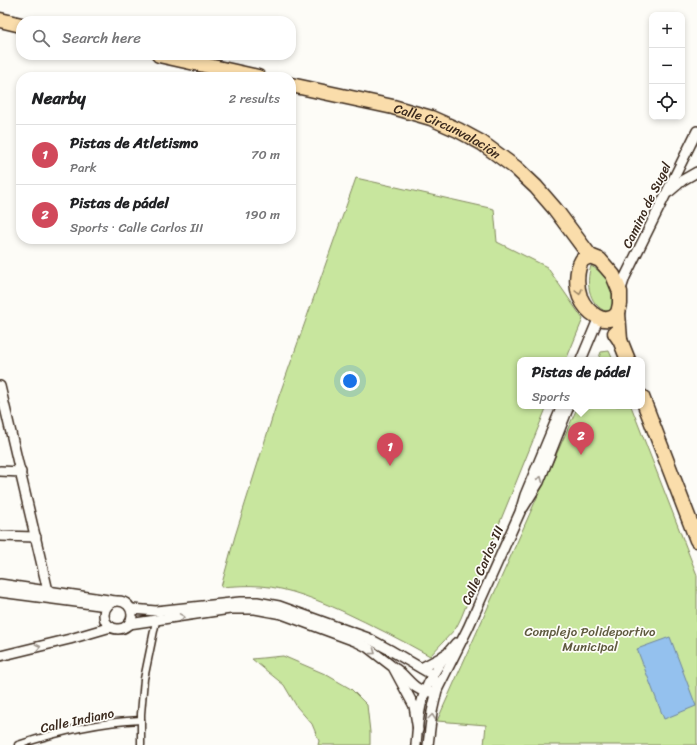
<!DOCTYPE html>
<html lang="en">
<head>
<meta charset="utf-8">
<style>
	body { margin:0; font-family:Sriracha,sans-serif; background:#f2f2f2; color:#202124 }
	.controls { position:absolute; right:12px; top:12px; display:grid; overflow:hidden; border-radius:8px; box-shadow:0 2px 6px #0003 }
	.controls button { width:36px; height:36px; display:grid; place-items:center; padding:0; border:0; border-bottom:1px solid #e0e0e0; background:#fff; color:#202124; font:20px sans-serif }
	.you { position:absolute; left:350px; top:381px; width:14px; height:14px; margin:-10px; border:3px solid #fff; border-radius:50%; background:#1a73e8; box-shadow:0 0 0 6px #1a73e833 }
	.badge { display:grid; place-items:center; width:26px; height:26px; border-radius:50%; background:#d1495b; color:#fff; font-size:13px; font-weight:700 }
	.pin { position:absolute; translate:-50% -33px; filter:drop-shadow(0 1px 2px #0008) }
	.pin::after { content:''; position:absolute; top:21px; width:14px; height:12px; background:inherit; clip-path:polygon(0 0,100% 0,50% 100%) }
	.popup { position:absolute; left:517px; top:357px; width:128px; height:52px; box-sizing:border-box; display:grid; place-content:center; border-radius:8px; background:#fff; filter:drop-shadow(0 1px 3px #0005); font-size:13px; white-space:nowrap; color:#757577 }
	.popup b { font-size:15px; color:#202124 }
	.popup::after { content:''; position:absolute; left:50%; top:100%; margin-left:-8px; border:8px solid transparent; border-top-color:#fff }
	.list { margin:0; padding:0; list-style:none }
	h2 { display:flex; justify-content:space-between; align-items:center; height:52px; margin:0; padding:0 16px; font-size:17px }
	h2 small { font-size:13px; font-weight:400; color:#757577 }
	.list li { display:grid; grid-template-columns:26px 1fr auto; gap:12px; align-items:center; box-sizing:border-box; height:60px; padding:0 16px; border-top:1px solid #e0e0e0 }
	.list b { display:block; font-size:15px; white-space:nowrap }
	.list p { margin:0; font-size:13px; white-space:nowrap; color:#757577 }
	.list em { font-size:13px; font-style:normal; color:#757577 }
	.icon { flex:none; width:22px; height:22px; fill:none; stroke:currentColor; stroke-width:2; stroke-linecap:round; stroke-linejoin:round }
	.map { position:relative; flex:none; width:697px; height:745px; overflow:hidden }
	.search { position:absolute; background:#fff; box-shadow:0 2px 6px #0003; left:16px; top:16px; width:280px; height:44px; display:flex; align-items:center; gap:10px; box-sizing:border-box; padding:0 14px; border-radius:16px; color:#757577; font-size:15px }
	.panel { position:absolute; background:#fff; box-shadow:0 2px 6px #0003; left:16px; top:72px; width:280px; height:172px; border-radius:16px }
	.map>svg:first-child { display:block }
	.green { fill:#c8e69e; stroke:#82885e }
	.water { fill:#94c1ee; stroke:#70859b }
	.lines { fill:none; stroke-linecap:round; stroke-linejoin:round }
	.pedestrian-casing { stroke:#3b2a1e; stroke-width:9 }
	.minor-casing { stroke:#3b2a1e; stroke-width:12 }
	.primary-casing { stroke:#3b2a1e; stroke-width:17 }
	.pedestrian { stroke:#fdfcf7; stroke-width:6 }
	.minor { stroke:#fdfcf7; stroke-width:9 }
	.primary { stroke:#faddab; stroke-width:14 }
	.oneway { stroke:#9a8464 }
	.oneway2 { stroke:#9c938a }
	.labels { text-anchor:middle; stroke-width:3.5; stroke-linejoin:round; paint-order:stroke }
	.street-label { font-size:13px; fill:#3b2a1e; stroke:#fdfcf7 }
	.park-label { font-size:13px; fill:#5e593e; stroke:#fdfcf7 }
</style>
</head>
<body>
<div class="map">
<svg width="697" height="745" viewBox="0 0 697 745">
	<rect width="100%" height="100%" fill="#fdfcf7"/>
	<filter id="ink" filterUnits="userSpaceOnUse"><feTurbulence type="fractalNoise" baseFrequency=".025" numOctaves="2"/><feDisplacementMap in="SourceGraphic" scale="8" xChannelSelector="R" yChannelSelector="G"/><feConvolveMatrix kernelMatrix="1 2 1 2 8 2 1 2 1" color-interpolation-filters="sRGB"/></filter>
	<g filter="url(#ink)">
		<g class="green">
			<path d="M356 178 494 209 497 242 547 267 583 319 566 360H520V406H547L461 618 456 628 430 656C401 640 372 625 342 611 317 600 289 588 261 586 248 585 234 586 221 587L235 536 279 396Z"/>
			<path d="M591 266C611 277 615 291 611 313 589 308 585 284 591 266Z"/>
			<polygon points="609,351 613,360 598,360 601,352"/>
			<polygon points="578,406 631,406 697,575 697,745 484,745 486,725 437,721"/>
			<polygon points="283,656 325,674 351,689 367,705 370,732 370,745 318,745 319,741 312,724 297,707 284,685 252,659"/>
		</g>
		<polygon class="water" points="670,637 696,706 664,719 637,649"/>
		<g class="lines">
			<g class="pedestrian-casing">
				<g id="pedestrian">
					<path d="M18 745C57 732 99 722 141 720"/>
					<polyline points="141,745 141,714 144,679 156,621"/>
				</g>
			</g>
			<g class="minor-casing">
				<g id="minor">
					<polyline points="669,192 683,180 697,172"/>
					<polyline points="620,292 625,277 697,131"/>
					<polyline points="581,360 599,317"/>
					<polyline points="0,386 48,591"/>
					<polyline points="0,471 21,472"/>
					<polyline points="523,508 539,482 569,406"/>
					<polyline points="0,536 36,537"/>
					<polyline points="0,584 115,601"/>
					<polyline points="0,592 107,606"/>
					<circle cx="118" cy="615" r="14"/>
					<polyline points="132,609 156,611 240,602 257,602 279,606 368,638 390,650 431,674 435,682 437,690"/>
					<polyline points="129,624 230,609 255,609 282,614 355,641 367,647 393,667 414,706 418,730"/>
					<polyline points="0,656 70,639 111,627"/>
					<polyline points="421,668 440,658 444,655"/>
					<path d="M396 669C409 678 413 691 430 692"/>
					<path d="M416 745C417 732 418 718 421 705 426 682 441 660 456 643"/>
					<polyline points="428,745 432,712 437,690 468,628 520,512 525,495 562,406"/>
				</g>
			</g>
			<g class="primary-casing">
				<g id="primary">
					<polyline points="0,20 21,25"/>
					<polyline points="159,55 258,77"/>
					<path id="s1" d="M291 85 393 107 431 118 458 130 482 143 516 168 536 187 555 209 590 256 600 260 613 275 620 292V304L618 313 620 340"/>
					<path d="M590 256 582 260C576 270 576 286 580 297 586 311 605 329 618 313"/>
					<polyline points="615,333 620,340 628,360"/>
					<polyline points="642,397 697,540"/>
				</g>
			</g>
			<use href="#pedestrian" class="pedestrian"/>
			<use href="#minor" class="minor"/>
			<use href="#primary" class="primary"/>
		</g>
		<defs><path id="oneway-chevron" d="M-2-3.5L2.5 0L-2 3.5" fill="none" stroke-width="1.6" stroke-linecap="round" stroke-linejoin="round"/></defs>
		<use class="oneway" href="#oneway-chevron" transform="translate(579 292) rotate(75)"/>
		<g class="oneway2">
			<use href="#oneway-chevron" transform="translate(540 479) rotate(-67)"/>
			<use href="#oneway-chevron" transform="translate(182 617) rotate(-9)"/>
			<use href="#oneway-chevron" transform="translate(38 647) rotate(-13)"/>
			<use href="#oneway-chevron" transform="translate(373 652) rotate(36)"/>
			<use href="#oneway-chevron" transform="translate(432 717) rotate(-83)"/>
		</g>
	</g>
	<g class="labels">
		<g class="street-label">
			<text dy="5" stroke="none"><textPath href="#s1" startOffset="164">Calle Circunvalación</textPath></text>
			<text transform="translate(646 205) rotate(-64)" y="5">Camino de Sugel</text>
			<text transform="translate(482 565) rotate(-66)" y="5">Calle Carlos III</text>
			<text transform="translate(77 720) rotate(-12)" y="5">Calle Indiano</text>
		</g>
		<g class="park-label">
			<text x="590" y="636">Complejo Polideportivo<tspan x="590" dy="15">Municipal</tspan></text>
		</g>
	</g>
</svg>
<div class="controls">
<button>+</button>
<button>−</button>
<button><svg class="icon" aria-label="locate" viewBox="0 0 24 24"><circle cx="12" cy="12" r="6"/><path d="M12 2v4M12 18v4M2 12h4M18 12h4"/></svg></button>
</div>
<div class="you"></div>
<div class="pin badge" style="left:390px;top:466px">1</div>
<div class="pin badge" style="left:581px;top:455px">2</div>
<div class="popup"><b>Pistas de pádel</b>Sports</div>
<div class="search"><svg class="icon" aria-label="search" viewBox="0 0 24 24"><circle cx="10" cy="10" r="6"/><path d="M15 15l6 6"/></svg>Search here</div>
<section class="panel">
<h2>Nearby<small>2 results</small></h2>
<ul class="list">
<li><span class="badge">1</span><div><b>Pistas de Atletismo</b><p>Park</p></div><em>70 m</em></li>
<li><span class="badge">2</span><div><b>Pistas de pádel</b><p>Sports · Calle Carlos III</p></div><em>190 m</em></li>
</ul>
</section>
</div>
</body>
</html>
